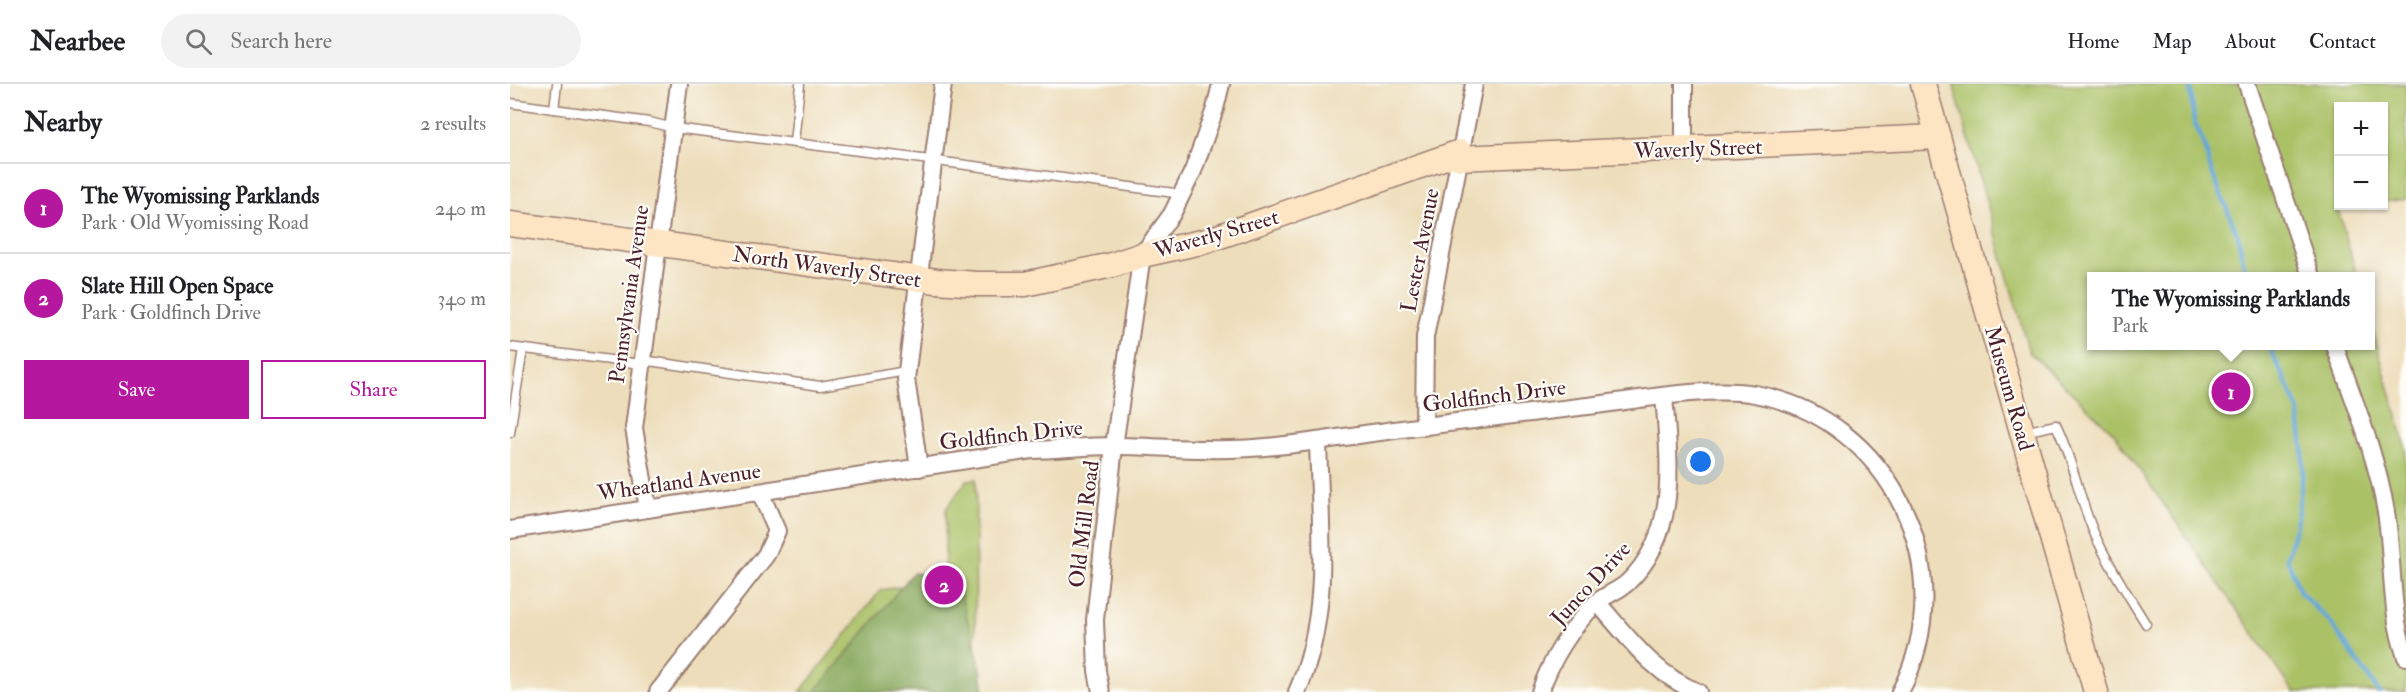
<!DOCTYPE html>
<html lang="en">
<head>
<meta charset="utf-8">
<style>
	body { margin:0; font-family:"IM FELL Double Pica",serif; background:#f2f2f2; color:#202124 }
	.controls { position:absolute; right:18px; top:18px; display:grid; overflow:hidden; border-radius:0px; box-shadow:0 2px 4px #0004 }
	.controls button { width:54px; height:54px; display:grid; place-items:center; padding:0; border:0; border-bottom:2px solid #e0e0e0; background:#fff; color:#202124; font:30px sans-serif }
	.you { position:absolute; left:1191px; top:378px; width:21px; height:21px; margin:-15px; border:4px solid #fff; border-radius:50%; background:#1a73e8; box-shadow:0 0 0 9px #1a73e833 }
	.badge { display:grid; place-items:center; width:39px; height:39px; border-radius:50%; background:#b5179e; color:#fff; font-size:20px; font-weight:700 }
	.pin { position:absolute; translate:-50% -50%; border:3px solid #fff; box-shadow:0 2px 6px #0006 }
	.popup { position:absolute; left:1577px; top:188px; width:288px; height:78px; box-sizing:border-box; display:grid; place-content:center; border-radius:0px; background:#fff; filter:drop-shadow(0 2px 4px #0005); font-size:20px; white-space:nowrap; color:#757577 }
	.popup b { font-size:22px; color:#202124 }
	.popup::after { content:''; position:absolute; left:50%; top:100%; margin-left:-12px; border:12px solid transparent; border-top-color:#fff }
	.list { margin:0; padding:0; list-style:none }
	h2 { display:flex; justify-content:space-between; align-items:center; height:78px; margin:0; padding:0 24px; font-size:26px }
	h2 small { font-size:20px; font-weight:400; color:#757577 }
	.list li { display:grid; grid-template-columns:39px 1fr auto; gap:18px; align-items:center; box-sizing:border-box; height:90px; padding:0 24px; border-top:2px solid #e0e0e0 }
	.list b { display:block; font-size:22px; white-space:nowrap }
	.list p { margin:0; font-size:20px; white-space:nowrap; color:#757577 }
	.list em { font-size:20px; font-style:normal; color:#757577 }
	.actions { display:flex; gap:12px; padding:18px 24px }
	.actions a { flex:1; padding:14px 0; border:2px solid #b5179e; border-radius:0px; text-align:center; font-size:21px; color:#b5179e }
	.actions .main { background:#b5179e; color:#fff }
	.icon { flex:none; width:33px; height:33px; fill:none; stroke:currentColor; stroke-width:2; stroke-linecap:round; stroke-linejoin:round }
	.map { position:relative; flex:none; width:1896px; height:608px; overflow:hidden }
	header { display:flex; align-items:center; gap:36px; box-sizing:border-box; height:84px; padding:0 30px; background:#fff; border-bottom:2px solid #e0e0e0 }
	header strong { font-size:28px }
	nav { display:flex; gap:33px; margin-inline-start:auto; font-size:21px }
	.search { width:420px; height:54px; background:#f2f2f2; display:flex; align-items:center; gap:15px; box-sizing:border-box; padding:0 21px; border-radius:33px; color:#757577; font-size:22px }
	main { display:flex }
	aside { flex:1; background:#fff }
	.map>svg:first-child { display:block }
	.green { fill:#aac166; stroke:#7a7048; stroke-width:1.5 }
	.forest { fill:#87a75b; stroke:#686343; stroke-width:1.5 }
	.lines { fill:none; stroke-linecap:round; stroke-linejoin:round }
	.stream { stroke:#65a7d9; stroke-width:4.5 }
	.lane-casing { stroke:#9c7e72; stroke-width:11 }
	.street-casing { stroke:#9c7e72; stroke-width:20 }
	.secondary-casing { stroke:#9c7e72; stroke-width:27 }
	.lane { stroke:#fff; stroke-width:8 }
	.street { stroke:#fff; stroke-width:16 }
	.secondary { stroke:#fde5c4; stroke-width:24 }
	.labels { text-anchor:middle; stroke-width:4.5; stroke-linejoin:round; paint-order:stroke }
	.street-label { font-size:22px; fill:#4a1f2b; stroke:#fdfcf7 }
</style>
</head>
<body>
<header>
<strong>Nearbee</strong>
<div class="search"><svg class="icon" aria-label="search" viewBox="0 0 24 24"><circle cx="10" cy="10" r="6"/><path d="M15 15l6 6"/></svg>Search here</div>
<nav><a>Home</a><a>Map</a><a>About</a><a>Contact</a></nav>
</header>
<main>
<aside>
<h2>Nearby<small>2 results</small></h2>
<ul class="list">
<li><span class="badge">1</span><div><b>The Wyomissing Parklands</b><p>Park · Old Wyomissing Road</p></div><em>240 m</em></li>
<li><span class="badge">2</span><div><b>Slate Hill Open Space</b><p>Park · Goldfinch Drive</p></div><em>340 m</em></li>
</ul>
<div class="actions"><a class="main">Save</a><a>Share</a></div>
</aside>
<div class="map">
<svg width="1896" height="608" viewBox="0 0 1896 608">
	<rect width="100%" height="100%" fill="#fdfcf7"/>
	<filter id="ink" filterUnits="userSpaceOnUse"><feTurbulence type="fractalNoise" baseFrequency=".0167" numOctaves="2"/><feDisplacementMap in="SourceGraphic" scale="12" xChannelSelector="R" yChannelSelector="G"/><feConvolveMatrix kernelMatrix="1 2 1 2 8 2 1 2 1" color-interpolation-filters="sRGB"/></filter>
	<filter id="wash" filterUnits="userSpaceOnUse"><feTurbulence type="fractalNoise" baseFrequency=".008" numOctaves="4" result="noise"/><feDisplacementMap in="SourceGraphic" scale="24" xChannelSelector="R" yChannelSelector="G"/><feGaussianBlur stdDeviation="1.35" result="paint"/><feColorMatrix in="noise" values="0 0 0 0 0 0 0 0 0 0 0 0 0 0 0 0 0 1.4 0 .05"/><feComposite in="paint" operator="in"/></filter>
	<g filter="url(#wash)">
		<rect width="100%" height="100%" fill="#edddba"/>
		<g class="green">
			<polygon points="1443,0 1896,0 1896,115 1874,118 1874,22 1828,22 1828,122 1848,122 1828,125 1847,192 1582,192 1582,262 1860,262 1861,240 1896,364 1896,608 1784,608 1604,349 1519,268"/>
			<polygon points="466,395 465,608 290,608 371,506 434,496 436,425 457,396"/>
		</g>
		<polygon class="forest" points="403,489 446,493 471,585 474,608 305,608"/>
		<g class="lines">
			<g class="stream">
				<polyline points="1680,0 1684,37 1696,65 1699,81 1728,152 1736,192"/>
				<polyline points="1759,262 1788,324 1793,365 1793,389 1786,441 1777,474 1790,508 1820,538 1869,608"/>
			</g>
		</g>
	</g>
	<g filter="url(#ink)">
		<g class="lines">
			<g class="lane-casing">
				<g id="lane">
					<polyline points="0,19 139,38 164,44 397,73 672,110"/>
					<polyline points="44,25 47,0"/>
					<polyline points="284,59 290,0"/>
					<polyline points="0,263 131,280"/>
					<polyline points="132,276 310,302 396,287"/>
					<path d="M1513 348 1546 341C1563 376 1569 415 1585 451 1599 482 1618 511 1636 540"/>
					<polyline points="0,349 13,265"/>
				</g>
			</g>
			<g class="street-casing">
				<g id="street">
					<polyline points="1737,0 1801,192"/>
					<polyline points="1174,65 1174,0"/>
					<path d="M1825 262C1844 318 1866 369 1876 428 1884 476 1879 526 1896 573"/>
					<polyline points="914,343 915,253 964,0"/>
					<polyline points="409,384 396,295 433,0"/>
					<polyline points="138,425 124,344 169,0"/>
					<path d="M0 446 522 366C550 365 578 362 606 362 636 362 666 365 696 365 731 366 772 362 807 357 897 343 988 333 1078 322 1127 316 1198 302 1245 310 1381 334 1454 487 1390 608"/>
					<path d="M1087 518C1118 553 1144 591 1188 608"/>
					<polyline points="148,608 256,471 267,447 250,408"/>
					<polyline points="591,608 587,587 585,536 604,362 632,171 662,130 683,87 705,25 711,0"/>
					<path d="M787 608C822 529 810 440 808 357"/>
					<path d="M1030 608C1041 576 1061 544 1086 519 1095 511 1108 507 1117 499 1170 449 1159 377 1154 312"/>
				</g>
			</g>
			<g class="secondary-casing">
				<g id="secondary">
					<polyline points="1413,0 1586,608"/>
					<polyline points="949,74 1428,53"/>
					<polyline points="0,140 427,197 467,200 515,200 602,181 632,171 696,157 950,68"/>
				</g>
			</g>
			<use href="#lane" class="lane"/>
			<use href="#street" class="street"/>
			<use href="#secondary" class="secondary"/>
		</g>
	</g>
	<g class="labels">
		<g class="street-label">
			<text transform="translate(1188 64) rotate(-2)" y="8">Waverly Street</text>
			<text transform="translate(706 149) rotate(-16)" y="8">Waverly Street</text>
			<text transform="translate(909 166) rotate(-79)" y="8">Lester Avenue</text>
			<text transform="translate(317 182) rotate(8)" y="8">North Waverly Street</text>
			<text transform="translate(118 210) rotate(-82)" y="8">Pennsylvania Avenue</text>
			<text transform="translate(1500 304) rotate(74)" y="8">Museum Road</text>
			<text transform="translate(984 311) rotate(-7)" y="8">Goldfinch Drive</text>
			<text transform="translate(501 350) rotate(-6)" y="8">Goldfinch Drive</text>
			<text transform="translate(169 397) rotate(-8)" y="8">Wheatland Avenue</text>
			<text transform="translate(573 440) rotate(-83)" y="8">Old Mill Road</text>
			<text transform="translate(1080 499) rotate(-47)" y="8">Junco Drive</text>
		</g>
	</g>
</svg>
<div class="controls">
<button>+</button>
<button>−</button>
</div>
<div class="you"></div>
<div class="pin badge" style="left:1721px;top:308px">1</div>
<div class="popup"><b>The Wyomissing Parklands</b>Park</div>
<div class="pin badge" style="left:434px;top:501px">2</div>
</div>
</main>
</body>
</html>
